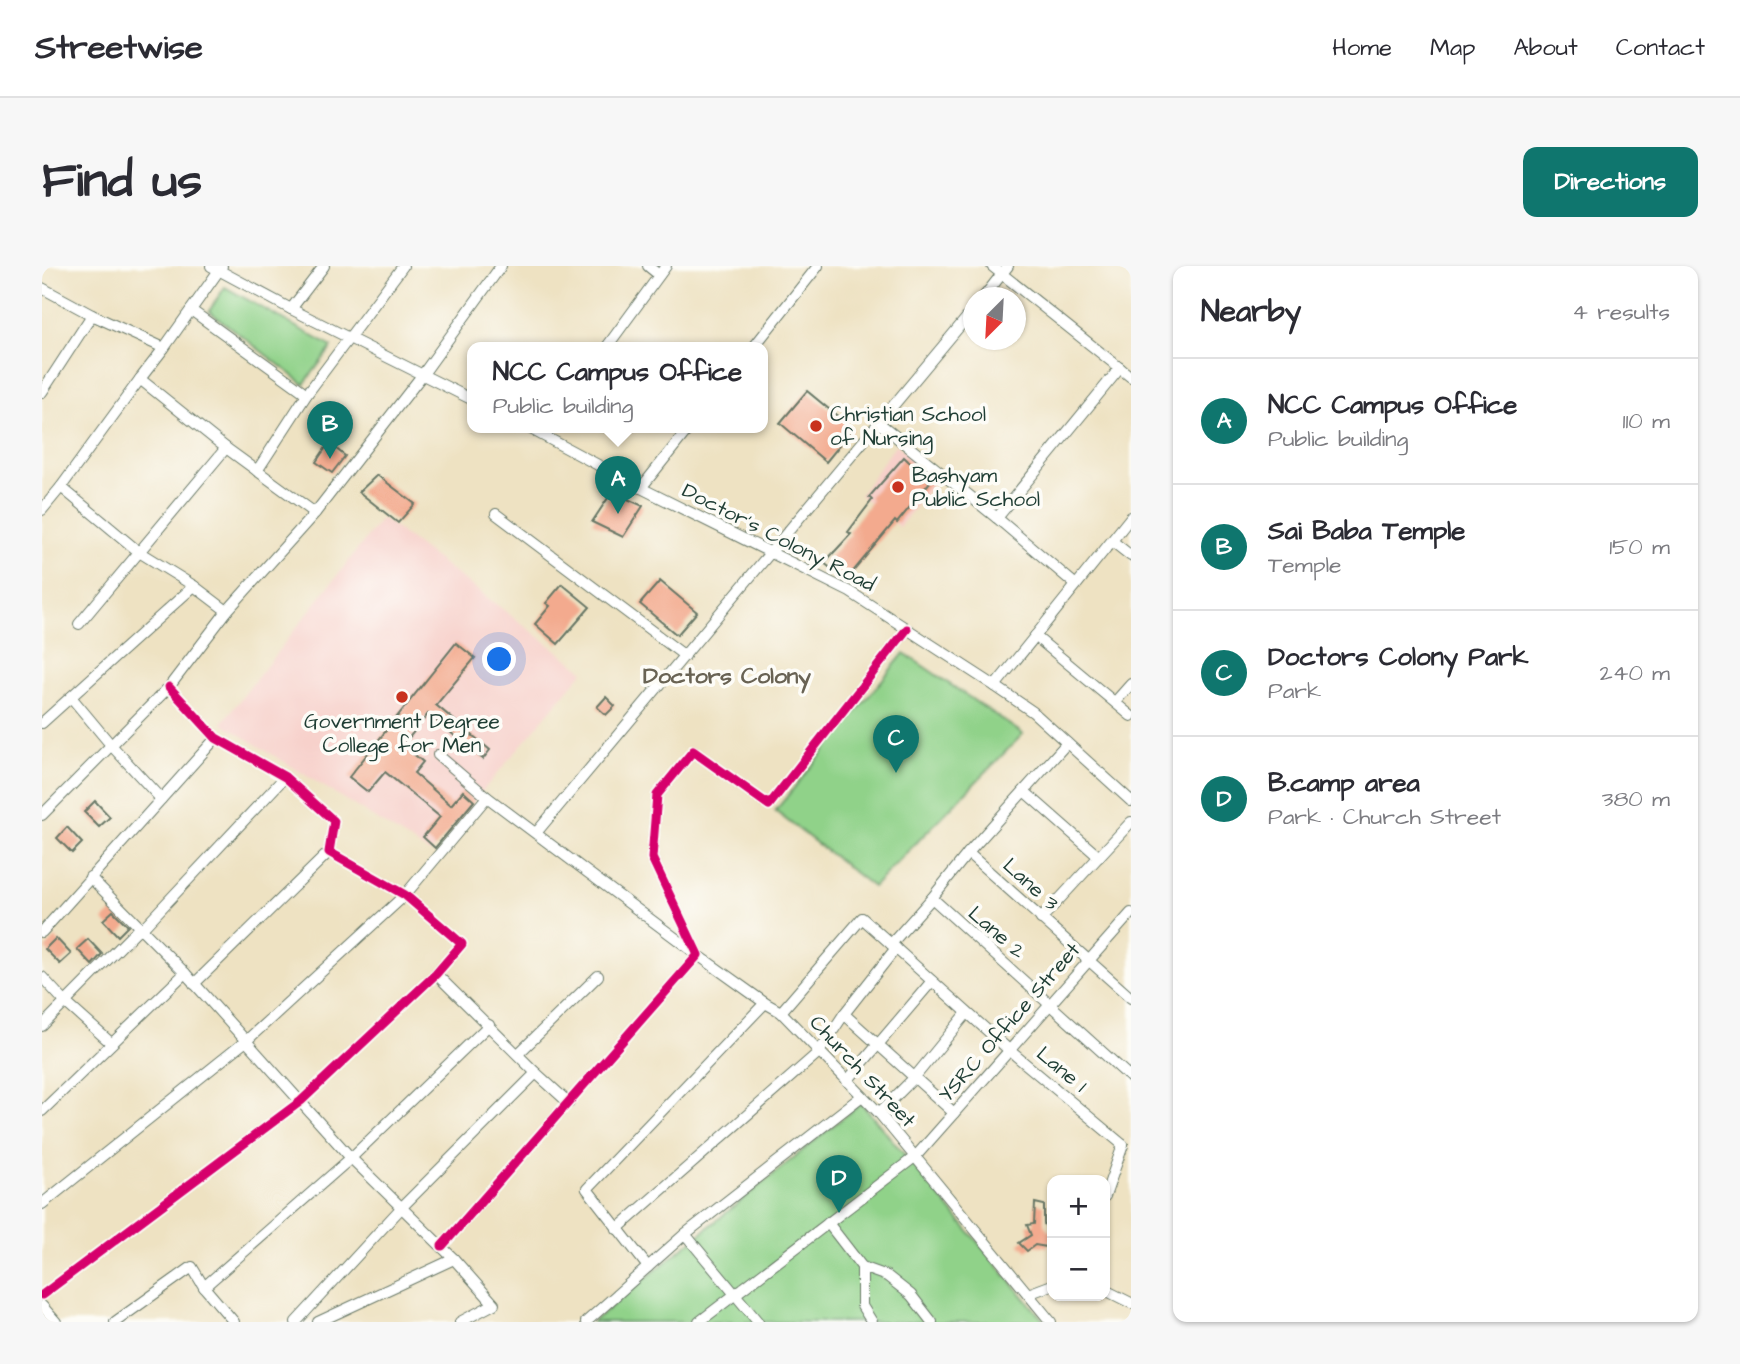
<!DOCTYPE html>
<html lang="en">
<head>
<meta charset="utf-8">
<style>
	body { margin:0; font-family:"Architects Daughter",sans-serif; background:#f7f7f7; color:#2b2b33 }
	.controls { position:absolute; right:21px; bottom:21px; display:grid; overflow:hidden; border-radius:14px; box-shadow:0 2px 5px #0004 }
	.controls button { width:63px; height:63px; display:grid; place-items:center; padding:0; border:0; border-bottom:2px solid #e1e1e2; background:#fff; color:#2b2b33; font:35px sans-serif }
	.compass { position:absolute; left:921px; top:21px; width:63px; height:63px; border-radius:50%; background:#fff; box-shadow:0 2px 5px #0004; rotate:204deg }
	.you { position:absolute; left:458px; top:394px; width:24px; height:24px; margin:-18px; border:5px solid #fff; border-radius:50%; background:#1a73e8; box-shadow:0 0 0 10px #1a73e833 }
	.badge { display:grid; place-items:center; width:46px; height:46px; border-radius:50%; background:#0f766e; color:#fff; font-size:23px; font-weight:700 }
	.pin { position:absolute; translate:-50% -58px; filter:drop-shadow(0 2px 4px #0008) }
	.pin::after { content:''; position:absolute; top:37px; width:24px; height:21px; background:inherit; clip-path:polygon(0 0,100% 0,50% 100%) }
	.popup { position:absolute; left:425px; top:76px; width:301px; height:91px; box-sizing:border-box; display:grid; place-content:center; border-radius:14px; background:#fff; filter:drop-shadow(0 2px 5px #0005); font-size:23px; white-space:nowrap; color:#7c7c81 }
	.popup b { font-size:26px; color:#2b2b33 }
	.popup::after { content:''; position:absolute; left:50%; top:100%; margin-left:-14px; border:14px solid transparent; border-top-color:#fff }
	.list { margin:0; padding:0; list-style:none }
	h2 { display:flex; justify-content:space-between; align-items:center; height:91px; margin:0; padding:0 28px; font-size:30px }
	h2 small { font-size:23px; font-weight:400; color:#7c7c81 }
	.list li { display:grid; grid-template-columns:46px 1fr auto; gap:21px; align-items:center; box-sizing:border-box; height:126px; padding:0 28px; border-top:2px solid #e1e1e2 }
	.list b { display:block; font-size:26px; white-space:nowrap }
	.list p { margin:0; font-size:23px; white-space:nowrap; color:#7c7c81 }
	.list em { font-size:23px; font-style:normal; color:#7c7c81 }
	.map { position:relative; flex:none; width:1089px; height:1056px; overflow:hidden; border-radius:14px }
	header { display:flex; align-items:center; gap:42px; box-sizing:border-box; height:98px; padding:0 35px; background:#fff; border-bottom:2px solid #e1e1e2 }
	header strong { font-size:33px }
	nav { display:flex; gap:38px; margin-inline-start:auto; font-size:24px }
	.intro { display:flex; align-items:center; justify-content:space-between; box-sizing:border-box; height:168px; padding:0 42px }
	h1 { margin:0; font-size:49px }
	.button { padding:18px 32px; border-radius:14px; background:#0f766e; color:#fff; font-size:24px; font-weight:700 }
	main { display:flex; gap:42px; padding:0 42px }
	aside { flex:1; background:#fff; border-radius:14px; box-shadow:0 2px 5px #0004 }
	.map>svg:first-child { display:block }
	.built { fill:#f7d0ca }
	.green { fill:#90d289; stroke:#58885e; stroke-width:2 }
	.building { fill:#f3aa8e }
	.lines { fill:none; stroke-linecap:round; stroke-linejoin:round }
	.minor-casing { stroke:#677766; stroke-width:12 }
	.minor { stroke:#fff; stroke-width:10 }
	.cycleway-casing { stroke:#fdfcf7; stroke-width:13 }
	.cycleway { stroke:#d6006c; stroke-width:9 }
	.poi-dot { fill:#c8321e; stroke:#fdfcf7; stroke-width:2.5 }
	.labels { text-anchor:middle; stroke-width:7; stroke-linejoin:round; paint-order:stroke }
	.poi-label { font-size:21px; fill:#1f3d34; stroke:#fdfcf7; text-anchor:start }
	.street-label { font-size:21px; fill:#1f3d34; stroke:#fdfcf7 }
	.neighbourhood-label { font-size:23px; font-weight:bold; fill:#696354; stroke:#fdfcf7 }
</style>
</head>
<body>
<header>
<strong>Streetwise</strong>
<nav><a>Home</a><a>Map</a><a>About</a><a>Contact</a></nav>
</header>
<div class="intro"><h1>Find us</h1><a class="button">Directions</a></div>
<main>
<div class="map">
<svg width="1089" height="1056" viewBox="0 0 1089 1056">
	<rect width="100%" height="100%" fill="#fdfcf7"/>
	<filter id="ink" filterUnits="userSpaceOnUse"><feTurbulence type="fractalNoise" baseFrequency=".0143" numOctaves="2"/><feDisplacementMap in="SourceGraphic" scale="14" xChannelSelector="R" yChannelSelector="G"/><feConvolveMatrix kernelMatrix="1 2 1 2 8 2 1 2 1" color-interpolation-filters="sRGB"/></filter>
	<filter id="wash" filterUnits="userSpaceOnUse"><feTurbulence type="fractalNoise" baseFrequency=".00686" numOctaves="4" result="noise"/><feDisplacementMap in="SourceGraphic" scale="28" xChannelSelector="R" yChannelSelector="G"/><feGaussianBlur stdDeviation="1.57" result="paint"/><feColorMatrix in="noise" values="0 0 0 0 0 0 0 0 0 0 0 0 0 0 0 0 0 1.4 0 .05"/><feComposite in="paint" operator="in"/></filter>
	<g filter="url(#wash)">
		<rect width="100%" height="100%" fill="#eee2c2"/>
		<g class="built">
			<polygon points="854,178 895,213 857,261 818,229"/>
			<polygon points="340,252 542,405 388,587 180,457"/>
		</g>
		<g class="green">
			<polygon points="183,21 290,81 262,118 167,45"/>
			<polygon points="862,387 981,468 831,621 733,545"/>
			<polygon points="819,837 1003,1056 550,1056"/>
		</g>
		<g id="blocks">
			<g class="building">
				<polygon points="765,125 811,163 784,196 738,157"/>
				<polygon points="287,177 303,190 290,207 274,196"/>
				<polygon points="862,191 888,216 855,257 853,255 804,314 782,297 809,268 806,266 830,234 827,231"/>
				<polygon points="335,209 373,238 356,257 317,226"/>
				<polygon points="570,226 601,240 581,271 550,256"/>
				<polygon points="618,315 655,346 635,369 598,338"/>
				<polygon points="520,318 548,341 516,378 493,358 508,340 504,337"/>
				<polygon points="414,377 433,392 394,439 448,484 441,493 386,448 361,479 381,496 372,507 409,539 421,525 432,535 393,582 381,571 398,551 343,506 326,526 307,511"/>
				<polygon points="564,431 573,440 564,449 555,441"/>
				<polygon points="53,535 68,551 57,561 42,546"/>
				<polygon points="25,561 40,577 30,587 15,572"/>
				<polygon points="71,645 86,660 76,670 61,654"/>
				<polygon points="14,672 29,688 18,698 3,683"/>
				<polygon points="46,673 60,688 50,699 35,683"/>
				<polygon points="993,937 1002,939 1002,958 1007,965 1010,965 1010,974 1007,974 1005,981 993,979 985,985 977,977 989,969 985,959 992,958"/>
			</g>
		</g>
	</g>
	<g filter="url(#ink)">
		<use href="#blocks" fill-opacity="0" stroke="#677766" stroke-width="2"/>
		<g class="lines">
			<g class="minor-casing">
				<g id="minor">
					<polyline points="169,0 249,43 431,134"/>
					<polyline points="606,0 617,9"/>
					<polyline points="950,0 1089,111"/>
					<polyline points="0,22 50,49 122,82"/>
					<polyline points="941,32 966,0"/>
					<polyline points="249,43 282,0"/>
					<polyline points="149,44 265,128"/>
					<polyline points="564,82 624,0"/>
					<polyline points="711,82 776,0"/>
					<polyline points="98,113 184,182 273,247"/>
					<polyline points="0,126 50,49"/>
					<polyline points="837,157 955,252 1034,319"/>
					<polyline points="487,162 599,222 808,326 953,420 991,446 1089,535"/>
					<polyline points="215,205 265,128 361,0"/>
					<polyline points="19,221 97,286 152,320 185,345"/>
					<polyline points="599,222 647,162"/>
					<polyline points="0,244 19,221 98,113 122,82 180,0"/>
					<polyline points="454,248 643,390"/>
					<polyline points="955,252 1078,102"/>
					<polyline points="1070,275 1089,290"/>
					<polyline points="37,358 184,182"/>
					<polyline points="993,370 1089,450"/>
					<polyline points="953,420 1089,251"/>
					<polyline points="29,431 69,479 119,533"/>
					<polyline points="1073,436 1089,418"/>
					<polyline points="0,457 152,320"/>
					<polyline points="396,489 445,531 656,689 723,737 739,746 837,847 1009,1056"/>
					<polyline points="982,525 1057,591"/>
					<polyline points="0,549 127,421 185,345 273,247 381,108 459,0"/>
					<polyline points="494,567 932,43"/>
					<polyline points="926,587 1089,732"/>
					<polyline points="48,611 143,707 309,892 412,993 452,1038 418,1056"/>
					<polyline points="890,632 1089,812"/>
					<polyline points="999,653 1089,556"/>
					<polyline points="99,664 243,511"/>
					<polyline points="0,666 174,472"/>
					<polyline points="849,678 890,632 926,587 1025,477"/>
					<polyline points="394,708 494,807 527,837"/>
					<polyline points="0,711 24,737 69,777"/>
					<polyline points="152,718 287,586"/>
					<polyline points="739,746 820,652 967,784 1081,879"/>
					<polyline points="802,748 912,847"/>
					<polyline points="0,760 97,662"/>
					<polyline points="476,788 556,710"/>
					<polyline points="805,815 890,715"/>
					<polyline points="0,845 143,707"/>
					<polyline points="837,847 872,812 925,747"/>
					<polyline points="1063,930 1081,879"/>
					<polyline points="0,938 204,775 363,629 445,531"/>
					<polyline points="786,957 820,1001 845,1010 869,1029 890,1056"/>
					<polyline points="575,963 777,786 802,748 854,682"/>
					<polyline points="643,968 716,1056"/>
					<polyline points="400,980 656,689 610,592 615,529 651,485 727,539 865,363"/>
					<polyline points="606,1001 545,923 723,737"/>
					<polyline points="820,1001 820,1040 830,1056"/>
					<polyline points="162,1021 192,1056"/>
					<polyline points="1063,1024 1089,1037"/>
					<polyline points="986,1028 1010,1019"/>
					<polyline points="0,1029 259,835 394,708 420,678 363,629 287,586 292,555 243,511 174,472 127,421"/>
					<polyline points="0,1040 14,1056"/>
					<polyline points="73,1056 150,1001 162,1021 309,892 447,759"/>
					<polyline points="254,1056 360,941 494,807"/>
					<polyline points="276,1056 412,993"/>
					<polyline points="544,1056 643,968 820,830"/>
					<polyline points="657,1056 874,890 1089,647"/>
				</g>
			</g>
			<use href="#minor" class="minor"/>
			<g class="cycleway-casing">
				<g id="cycleway">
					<polyline points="400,980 656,689 610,592 615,529 651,485 727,539 865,363"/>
					<polyline points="0,1029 259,835 394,708 420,678 363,629 287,586 292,555 243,511 174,472 127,421"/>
				</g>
			</g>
			<use href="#cycleway" class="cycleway"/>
		</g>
	</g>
	<g class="poi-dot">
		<circle cx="774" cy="160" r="7"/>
		<circle cx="856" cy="221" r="7"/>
		<circle cx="360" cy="431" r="7"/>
	</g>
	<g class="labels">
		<g class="poi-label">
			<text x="788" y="155">Christian School<tspan x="788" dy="24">of Nursing</tspan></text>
			<text x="870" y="216">Bashyam<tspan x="870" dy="24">Public School</tspan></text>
			<text x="360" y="462" text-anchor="middle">Government Degree<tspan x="360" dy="24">College for Men</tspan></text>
		</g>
		<g class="street-label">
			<text transform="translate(737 271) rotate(27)" y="7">Doctor's Colony Road</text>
			<text transform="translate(989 618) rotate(42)" y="7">Lane 3</text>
			<text transform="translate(955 666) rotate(41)" y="7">Lane 2</text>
			<text transform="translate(967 756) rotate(-49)" y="7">YSRC Office Street</text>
			<text transform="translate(1020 803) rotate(40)" y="7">Lane 1</text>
			<text transform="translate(821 805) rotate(47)" y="7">Church Street</text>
		</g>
		<g class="neighbourhood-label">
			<text x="685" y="417">Doctors Colony</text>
		</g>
	</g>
</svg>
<div class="controls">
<button>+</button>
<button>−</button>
</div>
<svg class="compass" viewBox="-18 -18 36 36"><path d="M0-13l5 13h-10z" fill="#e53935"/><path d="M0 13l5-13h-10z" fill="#7c7c81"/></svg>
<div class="you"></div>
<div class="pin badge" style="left:576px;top:248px">A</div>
<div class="popup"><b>NCC Campus Office</b>Public building</div>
<div class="pin badge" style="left:288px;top:193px">B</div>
<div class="pin badge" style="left:854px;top:507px">C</div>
<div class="pin badge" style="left:797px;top:947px">D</div>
</div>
<aside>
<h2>Nearby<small>4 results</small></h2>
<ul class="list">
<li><span class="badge">A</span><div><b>NCC Campus Office</b><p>Public building</p></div><em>110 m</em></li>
<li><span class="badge">B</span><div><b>Sai Baba Temple</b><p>Temple</p></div><em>150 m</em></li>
<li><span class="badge">C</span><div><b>Doctors Colony Park</b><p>Park</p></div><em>240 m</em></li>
<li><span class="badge">D</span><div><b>B.camp area</b><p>Park · Church Street</p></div><em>380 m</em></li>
</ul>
</aside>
</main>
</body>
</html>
